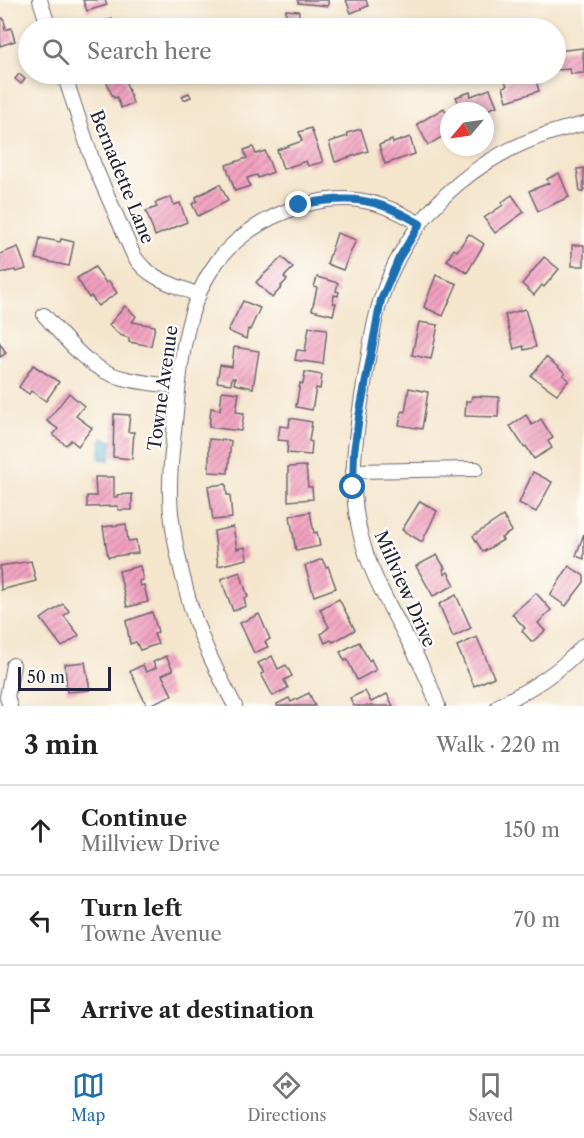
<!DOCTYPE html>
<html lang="en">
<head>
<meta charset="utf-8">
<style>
	body { margin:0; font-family:"Libre Caslon Text",serif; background:#f6f6f6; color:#222 }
	.compass { position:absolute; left:440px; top:102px; width:54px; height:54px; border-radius:50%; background:#fff; box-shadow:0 3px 9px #0003; rotate:241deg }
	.scale { position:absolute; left:18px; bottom:15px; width:93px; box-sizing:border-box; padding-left:6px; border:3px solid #22223b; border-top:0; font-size:16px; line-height:21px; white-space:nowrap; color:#22223b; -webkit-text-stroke:4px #fdfcf7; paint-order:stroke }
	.stop { position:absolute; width:18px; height:18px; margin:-14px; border:4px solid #1f6fb2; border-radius:50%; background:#fff }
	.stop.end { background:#1f6fb2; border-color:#fff; box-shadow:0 2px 6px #0008 }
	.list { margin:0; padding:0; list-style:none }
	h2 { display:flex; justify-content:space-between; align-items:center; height:78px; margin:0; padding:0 24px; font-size:26px }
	h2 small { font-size:20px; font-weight:400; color:#767676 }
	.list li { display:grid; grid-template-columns:39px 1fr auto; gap:18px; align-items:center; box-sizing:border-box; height:90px; padding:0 24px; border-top:2px solid #e0e0e0 }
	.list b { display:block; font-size:22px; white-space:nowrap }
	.list p { margin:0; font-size:20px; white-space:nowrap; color:#767676 }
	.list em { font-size:20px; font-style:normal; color:#767676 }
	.icon { flex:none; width:33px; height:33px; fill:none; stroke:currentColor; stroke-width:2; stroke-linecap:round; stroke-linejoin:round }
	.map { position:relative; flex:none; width:584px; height:706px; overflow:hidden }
	.search { position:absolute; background:#fff; box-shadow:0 3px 9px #0003; left:18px; right:18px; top:18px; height:66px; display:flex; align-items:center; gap:15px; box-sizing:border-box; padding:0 21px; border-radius:33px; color:#767676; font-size:22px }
	.sheet { height:348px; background:#fff }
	nav { display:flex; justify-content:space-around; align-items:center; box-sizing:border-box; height:84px; border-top:2px solid #e0e0e0; background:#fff; font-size:16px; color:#767676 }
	nav a { display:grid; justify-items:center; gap:3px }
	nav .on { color:#1f6fb2 }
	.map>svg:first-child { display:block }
	.water { fill:url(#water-ripples); stroke:#426e8e; stroke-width:1.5 }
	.building { fill:url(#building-hatch) }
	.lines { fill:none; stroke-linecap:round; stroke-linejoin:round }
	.minor-casing { stroke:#6c666e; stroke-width:16 }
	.minor { stroke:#fff; stroke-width:14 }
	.route { stroke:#1f6fb2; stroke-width:8 }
	.labels { text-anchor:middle; stroke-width:4.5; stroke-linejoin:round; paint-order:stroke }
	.street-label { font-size:18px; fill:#22223b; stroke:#fdfcf7 }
</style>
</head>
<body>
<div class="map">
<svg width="584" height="706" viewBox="0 0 584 706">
	<defs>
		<pattern id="water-ripples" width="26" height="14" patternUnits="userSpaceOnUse" patternTransform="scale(1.5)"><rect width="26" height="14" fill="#62bae0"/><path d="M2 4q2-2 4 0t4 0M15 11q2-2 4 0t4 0" fill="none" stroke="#5097b7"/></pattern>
		<pattern id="building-hatch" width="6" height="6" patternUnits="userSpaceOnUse" patternTransform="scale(1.5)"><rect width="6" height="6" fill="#f2a0bf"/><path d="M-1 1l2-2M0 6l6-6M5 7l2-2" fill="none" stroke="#c4829c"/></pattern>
	</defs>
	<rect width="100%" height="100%" fill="#fdfcf7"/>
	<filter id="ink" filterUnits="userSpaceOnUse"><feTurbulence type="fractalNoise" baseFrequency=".0167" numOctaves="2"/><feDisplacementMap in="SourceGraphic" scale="12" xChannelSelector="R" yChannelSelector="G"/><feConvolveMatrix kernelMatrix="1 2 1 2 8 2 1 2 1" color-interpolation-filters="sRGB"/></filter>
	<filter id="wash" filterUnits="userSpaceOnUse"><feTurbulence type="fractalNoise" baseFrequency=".008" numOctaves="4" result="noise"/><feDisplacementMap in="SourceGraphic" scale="24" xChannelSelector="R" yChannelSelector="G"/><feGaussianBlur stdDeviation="1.35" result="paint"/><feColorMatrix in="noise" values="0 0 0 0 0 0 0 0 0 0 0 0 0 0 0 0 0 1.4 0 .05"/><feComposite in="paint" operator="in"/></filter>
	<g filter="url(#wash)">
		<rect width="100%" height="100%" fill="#f4e5cc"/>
		<polygon class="water" points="104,439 112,441 110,460 100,459 101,440"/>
		<g id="blocks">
			<g class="building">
				<polygon points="83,0 105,0 107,5 87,11"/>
				<polygon points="298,0 328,0 328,6 298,3"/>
				<polygon points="346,0 366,0 368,6 351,13"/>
				<polygon points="286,10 299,11 298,24 285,24"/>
				<polygon points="3,18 6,27 4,27 5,30 11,28 15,41 0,46 0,19"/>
				<polygon points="112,19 115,28 92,28 91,26"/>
				<polygon points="583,48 584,73 571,74 570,69 556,70 556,51"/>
				<polygon points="19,74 25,79 21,84 15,79"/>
				<polygon points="123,74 133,103 121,108 117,97 114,98 110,91 106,80"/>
				<polygon points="530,74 534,74 539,91 507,101 503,87 507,86 505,81"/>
				<polygon points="490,89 497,106 484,111 462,111 456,97 470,92 471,96"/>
				<polygon points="189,93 191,97 184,100 182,96"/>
				<polygon points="444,108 449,117 449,133 428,145 417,124"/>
				<polygon points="311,128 323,162 308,166 306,161 283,169 277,150 302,141 299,132"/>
				<polygon points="361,129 368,151 335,162 329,142 348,136 347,133"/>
				<polygon points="410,137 415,154 385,164 379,145 392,140 393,143"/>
				<polygon points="253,147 256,154 265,151 273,172 258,178 257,175 247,178 250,186 235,191 226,165 247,158 244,150"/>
				<polygon points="584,168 584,192 580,192 577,169"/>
				<polygon points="559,173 569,197 538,211 529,191 549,183 547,179"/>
				<polygon points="220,184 228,201 198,216 192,204 197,201 196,197"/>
				<polygon points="512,195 524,212 495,233 484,218 503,205 502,202"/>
				<polygon points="171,197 174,205 180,203 187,222 155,236 146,211 157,207 155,203"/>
				<polygon points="337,233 356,240 343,270 327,264"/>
				<polygon points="469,234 484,244 467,273 447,260 454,249 457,251"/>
				<polygon points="40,238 60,242 61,239 74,242 69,266 36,259"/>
				<rect x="572" y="245" width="12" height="21"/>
				<polygon points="18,247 26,269 16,272 15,270 0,273 0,254"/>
				<polygon points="282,257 293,268 284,277 287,280 281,286 282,287 272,298 256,282"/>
				<polygon points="544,257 559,269 544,287 542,285 534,295 522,284"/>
				<polygon points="95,267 106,283 109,281 117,293 98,306 91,296 89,298 77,278"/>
				<polygon points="436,275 457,284 443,316 424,307"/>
				<polygon points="317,277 338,283 336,291 339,292 338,296 334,295 333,303 336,303 333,315 312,310 317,288 314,287"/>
				<polygon points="243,301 260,308 250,330 248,329 246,339 228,331"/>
				<polygon points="125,306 136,316 132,322 155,326 151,346 129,342 129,338 120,335 109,325"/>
				<polygon points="525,309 536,347 524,350 523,346 514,349 505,315"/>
				<polygon points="419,322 438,325 431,359 412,355"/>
				<polygon points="309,327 327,329 323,364 295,360 297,350 305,351"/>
				<polygon points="0,343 6,353 0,357"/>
				<polygon points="234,347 259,351 253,388 234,384 235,378 232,378 231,384 217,382 220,365 232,367"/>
				<polygon points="546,357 565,373 563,375 569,380 557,394 531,376"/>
				<polygon points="33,365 59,382 46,401 31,391 29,394 19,387"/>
				<polygon points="305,372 322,375 320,389 316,388 312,410 296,407 300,383 303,384"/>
				<polygon points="409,388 428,392 422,429 399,425 402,411 405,412"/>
				<polygon points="222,391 239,393 236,412 244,413 241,431 209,427 211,408 220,410"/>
				<polygon points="69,393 84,406 76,416 92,428 78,446 71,440 66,445 53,435 58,429 47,421"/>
				<polygon points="472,396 499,397 498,417 465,416 466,401 471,401"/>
				<polygon points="114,414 130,415 128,432 134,432 132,459 113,457"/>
				<polygon points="526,415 532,425 541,419 553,438 548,441 552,448 534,459 526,446 524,447 510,426"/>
				<polygon points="290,418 312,422 309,441 312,442 311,455 287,453 288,441 278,440 280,426 289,427"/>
				<polygon points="209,439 231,441 228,473 209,472"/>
				<polygon points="306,466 308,487 312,487 313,499 288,501 288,467"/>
				<polygon points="533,472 552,482 536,512 519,503"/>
				<polygon points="95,477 114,477 114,497 117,497 117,495 132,494 132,510 118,510 118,506 87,507 87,496 96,496"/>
				<polygon points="226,484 227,495 230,495 232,518 213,520 208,486"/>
				<polygon points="420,501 437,511 422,542 402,530"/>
				<polygon points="310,512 314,533 317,532 320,546 296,551 290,516"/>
				<polygon points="503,516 512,531 501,538 503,540 483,552 473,536"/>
				<polygon points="126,524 128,541 136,540 138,553 108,557 103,527"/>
				<polygon points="233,527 237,549 245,547 247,559 218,566 214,531"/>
				<polygon points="584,533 584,559 576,556"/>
				<polygon points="437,555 445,568 443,569 445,574 448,572 455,585 433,596 416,566"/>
				<polygon points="322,559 326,567 328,566 336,588 314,596 305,566"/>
				<polygon points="31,561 36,581 1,590 0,566"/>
				<polygon points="140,566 143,580 139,581 140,586 144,585 148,602 127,607 119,571"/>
				<polygon points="569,566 584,576 584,582 566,606 550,595"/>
				<polygon points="240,572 248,597 244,598 246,606 233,611 221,579"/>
				<polygon points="536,593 551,610 538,623 545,631 532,642 522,631 525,628 512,614"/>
				<polygon points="456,595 471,628 453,637 439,604"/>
				<polygon points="339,599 355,630 333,642 331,640 325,643 321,634 329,627 320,609"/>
				<polygon points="63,604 69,611 64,616 79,635 62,647 41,619"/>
				<polygon points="152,612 158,632 154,634 158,644 140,650 136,642 130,644 126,621"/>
				<polygon points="259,614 270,639 265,642 268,647 254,653 240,623"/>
				<polygon points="477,637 494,677 474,686 457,646"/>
				<polygon points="359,642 369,661 371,659 376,670 357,680 347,659 345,661 340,652"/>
				<polygon points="166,656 173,670 162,675 172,695 147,706 130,671 143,665 146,672 156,668 153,662"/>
				<polygon points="272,656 278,669 286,665 292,676 284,680 288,688 273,696 261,674 264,673 258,663"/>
				<polygon points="85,662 90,690 67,692 65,664"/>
				<polygon points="365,691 371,702 387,694 393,706 354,706 350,698"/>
				<polygon points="309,693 315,706 277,706 277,704 289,698 291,702"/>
			</g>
		</g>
	</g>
	<g filter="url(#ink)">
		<use href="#blocks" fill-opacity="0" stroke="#6c666e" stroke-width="1.5"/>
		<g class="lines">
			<g class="minor-casing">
				<g id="minor">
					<polyline points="40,0 49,28"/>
					<path d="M64 74 94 165 134 256C148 279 175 285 199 295"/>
					<path d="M44 315C66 339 88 370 123 378 141 383 160 384 178 387"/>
					<polyline points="353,471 476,469"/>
					<polyline points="10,706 7,697 13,665"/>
					<path d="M235 706C216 670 197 633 187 593 180 567 174 540 171 513 168 483 172 452 175 422 180 371 183 313 212 269 228 244 255 224 282 213 333 191 373 195 420 224"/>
					<path d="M438 706C418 645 372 592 359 528 348 479 356 433 364 384 369 356 372 326 381 299 412 205 488 144 584 124"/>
					<path d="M498 706C529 690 560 672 584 645"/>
				</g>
			</g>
			<use href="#minor" class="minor"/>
		</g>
	</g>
	<g class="lines" filter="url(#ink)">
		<path class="route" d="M299 205C349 195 376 197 420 224L399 258 381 300 359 417 354 452 353 487"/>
	</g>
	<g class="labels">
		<g class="street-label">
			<text transform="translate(122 177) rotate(68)" y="6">Bernadette Lane</text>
			<text transform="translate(163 388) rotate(-82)" y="6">Towne Avenue</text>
			<text transform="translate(405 589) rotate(66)" y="6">Millview Drive</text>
		</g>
	</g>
</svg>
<svg class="compass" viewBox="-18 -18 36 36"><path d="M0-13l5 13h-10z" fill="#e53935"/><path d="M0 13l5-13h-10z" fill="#767676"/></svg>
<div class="scale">50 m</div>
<div class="stop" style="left:353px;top:487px"></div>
<div class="stop end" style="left:299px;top:205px"></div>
<div class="search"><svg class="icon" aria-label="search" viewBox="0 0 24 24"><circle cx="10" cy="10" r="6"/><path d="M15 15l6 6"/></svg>Search here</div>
</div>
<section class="sheet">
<h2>3 min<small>Walk · 220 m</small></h2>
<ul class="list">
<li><svg class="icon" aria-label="ahead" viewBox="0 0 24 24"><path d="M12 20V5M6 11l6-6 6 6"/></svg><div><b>Continue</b><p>Millview Drive</p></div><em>150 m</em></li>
<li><svg class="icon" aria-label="left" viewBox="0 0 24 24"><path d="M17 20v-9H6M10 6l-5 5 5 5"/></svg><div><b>Turn left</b><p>Towne Avenue</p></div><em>70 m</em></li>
<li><svg class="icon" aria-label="arrive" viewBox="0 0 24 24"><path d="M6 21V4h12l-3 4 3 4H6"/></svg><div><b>Arrive at destination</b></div></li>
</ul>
</section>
<nav>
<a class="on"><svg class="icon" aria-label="map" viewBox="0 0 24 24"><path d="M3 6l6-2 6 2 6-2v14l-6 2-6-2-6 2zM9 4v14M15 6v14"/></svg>Map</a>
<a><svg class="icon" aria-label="directions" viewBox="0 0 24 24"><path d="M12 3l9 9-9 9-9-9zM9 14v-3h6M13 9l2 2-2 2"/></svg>Directions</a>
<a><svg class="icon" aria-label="saved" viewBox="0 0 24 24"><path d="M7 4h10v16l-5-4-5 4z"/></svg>Saved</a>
</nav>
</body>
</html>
